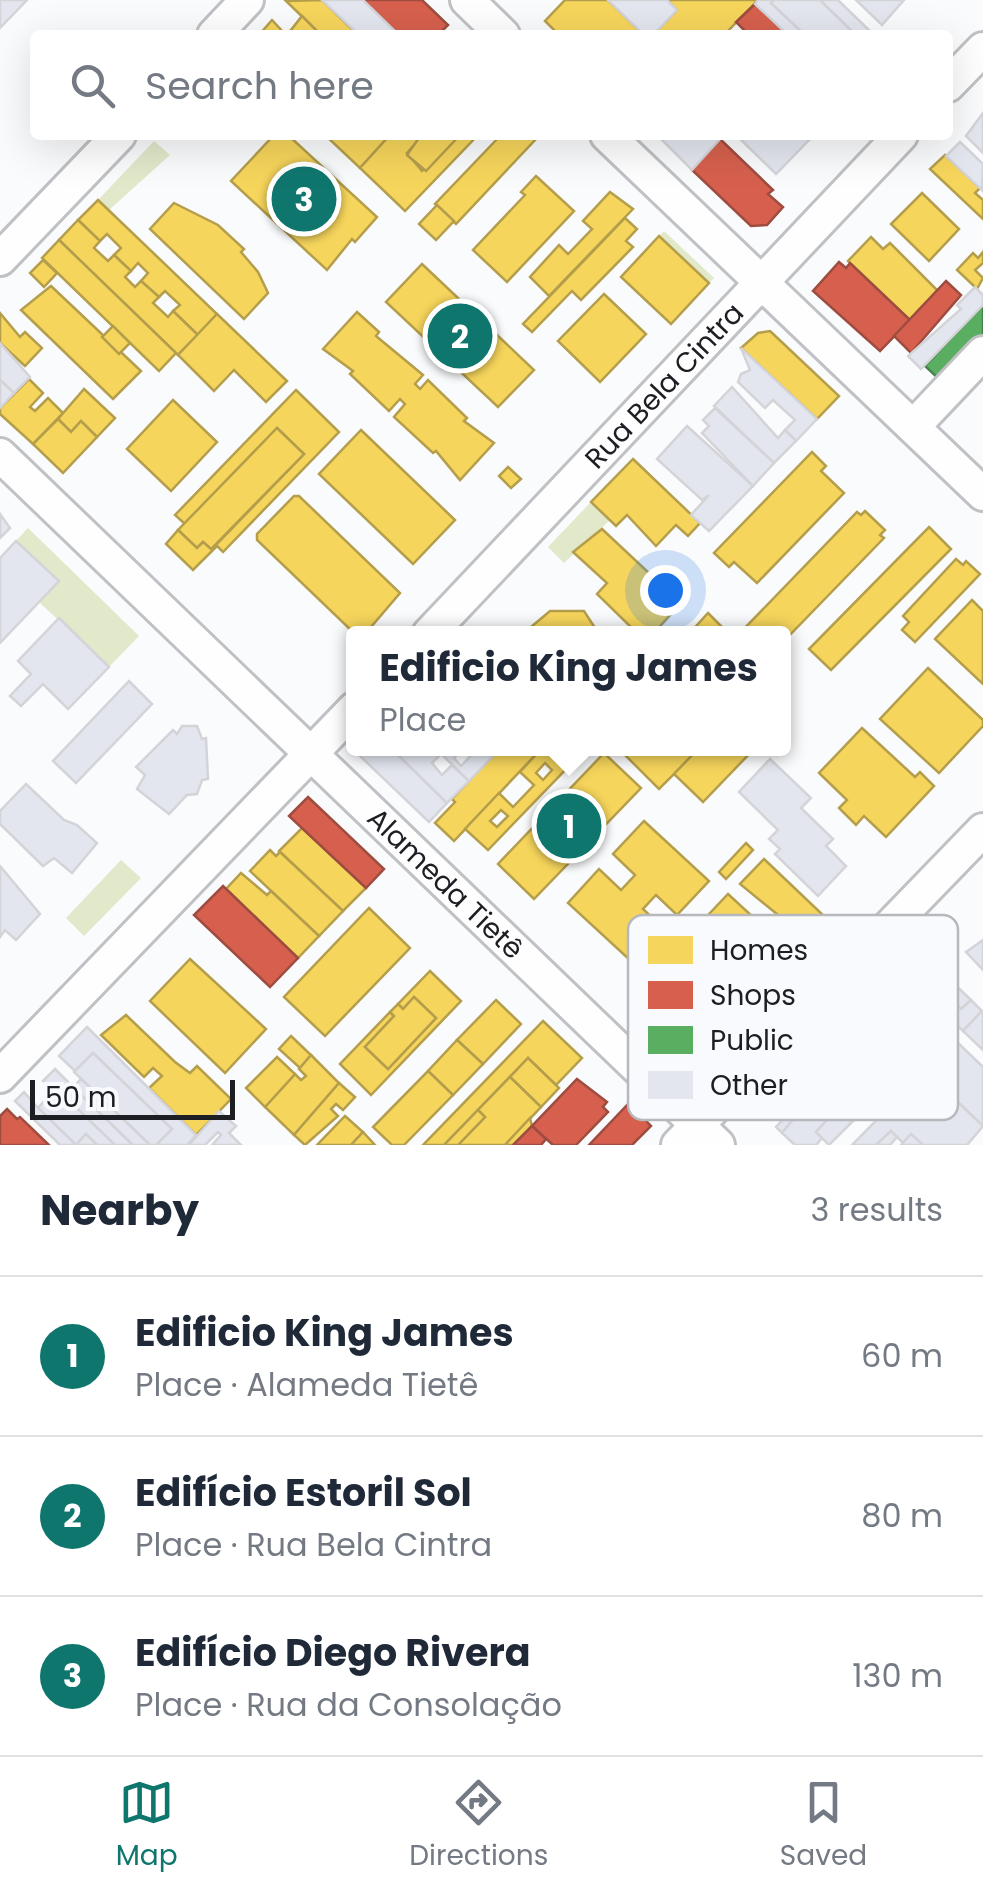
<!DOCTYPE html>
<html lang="en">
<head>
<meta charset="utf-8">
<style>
	body { margin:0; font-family:Poppins,sans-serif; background:#f2f2f3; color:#1f2937 }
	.scale { position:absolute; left:30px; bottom:25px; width:205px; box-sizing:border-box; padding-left:10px; border:5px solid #1d1e23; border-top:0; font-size:28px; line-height:35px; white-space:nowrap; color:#1d1e23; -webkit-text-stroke:8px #f9fafd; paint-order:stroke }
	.you { position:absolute; left:665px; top:590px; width:35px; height:35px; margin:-25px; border:8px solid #fff; border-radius:50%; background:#1a73e8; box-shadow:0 0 0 15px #1a73e833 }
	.badge { display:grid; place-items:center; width:65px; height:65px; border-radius:50%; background:#0f766e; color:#fff; font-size:32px; font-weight:700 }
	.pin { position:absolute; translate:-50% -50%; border:5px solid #fff; box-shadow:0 2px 10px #0006 }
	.popup { position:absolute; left:346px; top:626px; width:445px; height:130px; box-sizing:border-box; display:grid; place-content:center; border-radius:10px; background:#fff; filter:drop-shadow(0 2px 8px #0005); font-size:32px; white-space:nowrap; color:#747a83 }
	.popup b { font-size:38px; color:#1f2937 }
	.popup::after { content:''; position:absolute; left:50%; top:100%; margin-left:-20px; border:20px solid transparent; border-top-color:#fff }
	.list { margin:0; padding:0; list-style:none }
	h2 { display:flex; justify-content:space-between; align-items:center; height:130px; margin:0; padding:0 40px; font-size:42px }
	h2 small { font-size:32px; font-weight:400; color:#747a83 }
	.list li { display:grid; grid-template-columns:65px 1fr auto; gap:30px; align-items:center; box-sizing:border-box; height:160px; padding:0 40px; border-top:2px solid #e0e1e3 }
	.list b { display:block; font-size:38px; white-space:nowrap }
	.list p { margin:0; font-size:32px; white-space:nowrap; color:#747a83 }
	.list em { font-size:32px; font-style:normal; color:#747a83 }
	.icon { flex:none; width:55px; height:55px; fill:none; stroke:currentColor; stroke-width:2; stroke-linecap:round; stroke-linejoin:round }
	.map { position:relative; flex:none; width:983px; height:1145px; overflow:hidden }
	.search { position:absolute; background:#fff; box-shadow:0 10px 40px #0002; left:30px; right:30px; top:30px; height:110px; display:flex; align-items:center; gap:25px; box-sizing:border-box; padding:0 35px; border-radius:10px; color:#747a83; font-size:38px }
	.sheet { height:610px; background:#fff }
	nav { display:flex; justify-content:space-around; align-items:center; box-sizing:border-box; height:140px; border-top:2px solid #e0e1e3; background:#fff; font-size:28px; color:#747a83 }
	nav a { display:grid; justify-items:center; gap:5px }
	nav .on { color:#0f766e }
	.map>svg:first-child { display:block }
	.green { fill:#e2e8ca }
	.homes { fill:#f6d55c; stroke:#b59e4b; stroke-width:2.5; fill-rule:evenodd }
	.shops { fill:#d6604d; stroke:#9e4c40; stroke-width:2.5 }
	.public { fill:#5aae61; stroke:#48834e; stroke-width:2.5 }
	.building { fill:#e3e6ef; stroke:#d4d4d8; stroke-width:2.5 }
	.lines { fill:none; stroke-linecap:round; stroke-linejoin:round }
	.minor-casing { stroke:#c0c1c4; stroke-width:38 }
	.minor { stroke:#fefeff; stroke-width:32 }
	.labels { text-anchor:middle; stroke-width:10; stroke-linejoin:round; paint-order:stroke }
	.street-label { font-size:28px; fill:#1d1e23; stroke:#f9fafd }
	.key { fill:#f9fafd; stroke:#b7b8bc; stroke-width:2.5 }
	.key-label { font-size:28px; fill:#1d1e23 }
</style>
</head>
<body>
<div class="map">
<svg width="983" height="1145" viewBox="0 0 983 1145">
	<rect width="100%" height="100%" fill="#fafbfc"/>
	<g class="green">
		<polygon points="154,141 170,155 109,210 98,200"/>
		<polygon points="664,231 714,278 709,283 659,236"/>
		<polygon points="591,502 610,520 564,563 548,547"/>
		<polygon points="28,528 139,636 109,667 39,602 58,581 16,541"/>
		<polygon points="121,860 141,878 84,936 66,918"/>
	</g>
	<g class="homes">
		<polygon points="322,0 353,30 349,35 321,35 286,1"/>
		<polygon points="565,0 608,0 644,35 559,35 545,21"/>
		<polygon points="667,0 758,0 724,35 653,35 677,10"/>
		<polygon points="302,16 321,35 287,35"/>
		<polygon points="272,20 285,34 287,35 259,35"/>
		<polygon points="274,135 288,135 377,217 355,242 352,239 327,270 231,181"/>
		<polygon points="325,135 390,135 360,168"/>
		<polygon points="390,135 422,136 407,153 422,171 460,135 478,135 405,211 360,168"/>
		<polygon points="460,135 426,171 407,155 421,135"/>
		<polygon points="501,135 532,135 536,139 456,224 435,204"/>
		<polygon points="945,155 980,188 975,193 983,200 983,219 930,169"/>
		<polygon points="536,176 574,211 507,282 473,250 525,195 521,192"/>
		<polygon points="610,192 633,209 549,296 530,277 559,245 568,254 592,229 583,221"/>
		<polygon points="922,193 959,229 929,261 891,224"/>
		<polygon points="98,200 217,314 198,335 173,311 180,305 165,291 159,297 141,281 148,273 138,263 131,271 114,255 121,248 107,234 100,241 78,220"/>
		<polygon points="174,203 218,225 244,249 241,252 258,272 268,293 244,319 150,229"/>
		<polygon points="437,205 454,221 436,240 419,224"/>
		<polygon points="625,218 637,229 626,241 633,247 581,300 572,291 532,332 523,324"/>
		<polygon points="78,220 100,241 94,248 108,261 114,255 131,271 125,277 135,287 141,281 159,297 153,303 168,317 173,311 198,335 178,355 59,240"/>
		<polygon points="659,236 709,283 671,324 621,277"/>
		<polygon points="871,237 883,249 890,243 938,291 910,320 848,261"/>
		<polygon points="59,240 176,353 159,371 42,258"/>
		<polygon points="983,252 983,263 975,270 983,278 977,289 957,270 973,253 978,258"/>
		<polygon points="43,260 57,273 44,287 30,273"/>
		<polygon points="422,264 534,370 498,407 386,302"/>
		<polygon points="51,286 141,371 113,399 21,310"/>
		<polygon points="604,294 646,334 600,382 558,341"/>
		<polygon points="357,312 379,332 376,336 423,375 415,384 420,389 428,380 467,418 464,421 494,443 460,480 436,451 433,453 394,417 405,404 400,399 389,411 350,374 353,371 323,349"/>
		<polygon points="0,313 20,337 25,332 42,348 25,366 0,343"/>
		<polygon points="217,314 287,381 266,402 234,370 214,391 178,355"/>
		<polygon points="113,326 130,343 119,354 102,337"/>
		<polygon points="770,331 839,396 817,419 741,348 758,333"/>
		<polygon points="29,379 43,393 30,407 35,411 48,398 63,413 33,444 0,414 0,408"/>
		<polygon points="84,389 115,418 97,437 81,421 71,432 58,419"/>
		<polygon points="296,390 339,432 223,552 216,545 304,454 277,428 185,524 175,515"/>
		<polygon points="173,400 217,442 171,491 127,449"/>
		<polygon points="58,419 71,432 81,421 97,437 63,473 33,444"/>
		<polygon points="277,428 304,454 211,549 203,542 197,548 178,530"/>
		<polygon points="361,430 455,520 413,564 319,474"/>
		<polygon points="812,452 826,466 821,471 844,493 757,583 734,562 729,567 714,553"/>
		<polygon points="633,459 700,523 688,536 676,525 656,546 627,515 616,526 591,502"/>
		<polygon points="508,467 521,479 511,488 499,476"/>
		<polygon points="294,496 299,496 400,593 365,634 355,634 257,540 257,534"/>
		<polygon points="865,511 885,530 880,535 884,538 784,641 784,634 739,634 857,512 861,515"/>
		<polygon points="929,527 951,549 831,670 809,649"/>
		<polygon points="602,529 681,603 653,634 638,634 597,594 607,583 573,552"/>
		<polygon points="178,530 197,548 203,542 211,549 217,546 193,570 166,544"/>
		<polygon points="956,559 963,565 966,561 980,574 915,642 902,630 909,622 903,616"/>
		<polygon points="972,600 983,611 983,684 935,639"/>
		<polygon points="550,611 584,611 599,634 532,634 531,627"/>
		<polygon points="708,613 726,631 689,634"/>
		<polygon points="928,668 983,720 983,726 939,773 880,719"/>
		<polygon points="862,728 915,777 920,772 934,786 886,837 864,816 856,825 839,808 847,800 819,773"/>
		<polygon points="500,748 542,748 454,841 435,823 455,802 452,799"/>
		<path d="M542 748H561L574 761 488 850 465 829 499 793 513 807 534 785 520 772ZM545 763 552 770 543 780 536 773ZM501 810 508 816 497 827 490 821Z"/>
		<polygon points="618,748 692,748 696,752 659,789"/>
		<polygon points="699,748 755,748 703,802 674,774"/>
		<polygon points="604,753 641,788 534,899 498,864"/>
		<polygon points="644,821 709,881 677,915 656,895 643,909 663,928 632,962 568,903 599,869 621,890 635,875 613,854"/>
		<polygon points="302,828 366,888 343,911 279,851"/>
		<polygon points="746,843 753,850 726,879 719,872"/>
		<polygon points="270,850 276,856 280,852 343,911 319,936 250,871"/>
		<polygon points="764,859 824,916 805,937 740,884"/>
		<polygon points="241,873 267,895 271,891 319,936 298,958 226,889"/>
		<polygon points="728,894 765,928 678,1020 641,986"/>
		<polygon points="369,908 410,948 325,1036 284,997"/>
		<polygon points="767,937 785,954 794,945 808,959 696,1077 663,1046 707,1000 718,1011 735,994 723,983"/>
		<polygon points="190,959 266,1029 225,1073 150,1001"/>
		<polygon points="430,971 461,1001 371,1095 340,1064 390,1012 394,1016 365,1047 388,1069 436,1018 414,997 403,1009 398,1004"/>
		<polygon points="414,997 436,1018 388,1069 365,1047 394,1016 390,1012 398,1004 403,1009"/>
		<polygon points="496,1000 521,1024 483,1064 457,1040"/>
		<polygon points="126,1015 175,1062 190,1073 197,1066 231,1099 196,1135 149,1088 162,1076 153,1068 144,1077 101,1035"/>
		<polygon points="543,1021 582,1058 556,1085 528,1058 444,1145 423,1145"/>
		<polygon points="291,1036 311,1055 300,1068 279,1049"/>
		<polygon points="457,1040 483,1064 453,1095 428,1071"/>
		<polygon points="311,1055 339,1083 294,1135 265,1107 295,1074 301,1080 306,1076 299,1069"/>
		<polygon points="277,1057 295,1074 265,1107 246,1088"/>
		<polygon points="528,1058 559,1088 541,1107 510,1077"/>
		<polygon points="428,1071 453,1095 404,1145 392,1145 373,1127"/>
		<polygon points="510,1077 541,1107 505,1145 458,1145 485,1117 478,1110"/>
		<polygon points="339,1083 355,1097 343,1110 336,1104 331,1109 338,1116 305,1145 294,1135"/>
		<polygon points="478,1110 485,1117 458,1145 444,1145"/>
		<polygon points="345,1116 363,1132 351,1145 317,1145"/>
		<polygon points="530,1118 532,1126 513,1145 505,1145"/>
		<polygon points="363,1132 375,1145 351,1145"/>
	</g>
	<g class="shops">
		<polygon points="363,0 422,0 448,25 438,35 399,35"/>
		<polygon points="755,4 783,30 778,35 749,35 736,22"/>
		<polygon points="720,139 773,190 768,194 783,207 767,225 751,226 692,170"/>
		<polygon points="839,262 846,268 850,263 910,320 880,351 813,291"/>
		<polygon points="946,281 961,295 911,353 894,336"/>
		<polygon points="308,797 384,869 366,888 289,816"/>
		<polygon points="223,886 298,958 270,987 194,915"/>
		<polygon points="862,1020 889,1051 883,1057 897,1073 883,1087 833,1040"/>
		<polygon points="577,1079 607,1102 603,1107 608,1112 576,1145 553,1145 532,1126"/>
		<polygon points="629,1103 651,1126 632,1145 589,1145"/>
		<polygon points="7,1109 17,1119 20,1117 49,1145 0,1145 0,1116"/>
		<polygon points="532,1126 546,1139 541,1145 513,1145"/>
	</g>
	<polygon class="public" points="983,305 983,337 940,380 925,366"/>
	<g class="building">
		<polygon points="0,0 27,0 0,28"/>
		<polygon points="322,0 363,0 399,35 359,35"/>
		<polygon points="608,0 667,0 677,10 653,35 644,35"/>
		<polygon points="758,0 774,0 771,3 805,35 788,35 755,4"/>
		<polygon points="774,0 820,0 856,35 805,35 771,3"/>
		<polygon points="820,0 838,0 874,35 856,35"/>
		<polygon points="856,0 904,0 882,25"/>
		<polygon points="983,113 983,153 966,136"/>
		<polygon points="657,135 716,135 720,139 692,170"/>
		<polygon points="736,135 814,135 776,174"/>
		<polygon points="960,142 983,164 982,190 946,156"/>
		<polygon points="975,287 983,295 983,305 921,369 908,356 961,309 957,305"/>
		<polygon points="0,343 30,377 14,393 0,380"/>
		<polygon points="741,348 817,419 796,441 785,430 795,420 773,400 765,408 738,382 741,374 750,370"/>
		<polygon points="0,380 14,393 0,408"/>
		<polygon points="732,387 778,438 785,430 796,441 774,463 714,406"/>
		<polygon points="715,408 774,463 753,486 702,433 709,426 703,420"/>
		<polygon points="687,426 753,486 709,531 691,515 709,495 702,500 657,459"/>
		<polygon points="0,514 10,528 0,538"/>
		<polygon points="16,541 59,581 0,643 0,558"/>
		<polygon points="59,618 109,667 68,709 43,684 21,706 10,696 31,674 18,661"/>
		<polygon points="129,681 152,704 76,783 53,761"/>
		<polygon points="182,726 197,726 202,739 206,738 208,779 202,780 197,794 187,795 169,814 137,789 145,775 136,767 173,730 177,734"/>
		<polygon points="360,748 391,748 447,803 429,822 360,756"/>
		<polygon points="391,748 435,748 441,754 432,763 442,775 452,765 469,781 447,803"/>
		<polygon points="435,748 463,748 454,758 461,766 478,748 493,756 469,781"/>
		<polygon points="770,759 811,798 801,808 833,839 826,846 846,866 818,896 775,854 780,849 769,839 778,830 739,792"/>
		<polygon points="26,784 64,820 77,825 97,843 72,873 54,858 43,866 0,824 0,811"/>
		<polygon points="0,866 40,914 16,940 5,930 0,937"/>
		<polygon points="983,940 983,970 966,952"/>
		<polygon points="924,955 971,1000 961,1009 939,988 928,998 904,975"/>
		<polygon points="895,982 983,1067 983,1126 874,1021 880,1014 875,1009 885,999 882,995"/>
		<polygon points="939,988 961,1009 971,1000 982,1011 963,1031 928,998"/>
		<polygon points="982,1011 983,1012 983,1050 963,1031"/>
		<polygon points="87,1027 196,1135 187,1145 156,1145 172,1129 93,1053 75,1071 59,1056"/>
		<polygon points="93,1053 172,1129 156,1145 150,1145 74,1072"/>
		<polygon points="906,1053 925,1071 897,1100 890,1094 905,1078 895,1064"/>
		<polygon points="832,1068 838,1074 824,1089 821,1086 782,1133 776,1127 790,1112 786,1109 814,1079 818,1083"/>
		<polygon points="55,1069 73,1087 133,1145 115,1145 43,1081"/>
		<polygon points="925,1071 983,1126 967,1145 923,1145 911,1134 903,1143 891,1131 876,1145 852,1145"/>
		<polygon points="838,1074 869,1104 857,1117 842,1104 816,1132 822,1138 816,1145 795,1145 782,1133 821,1086 824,1089"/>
		<polygon points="81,1079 150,1145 133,1145 73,1087"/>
		<polygon points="56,1088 115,1145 97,1145 86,1134 76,1145 38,1108"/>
		<polygon points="24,1092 38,1108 76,1145 60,1145 15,1101"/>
		<polygon points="842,1104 857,1117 829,1145 816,1132"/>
		<polygon points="219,1111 236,1126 229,1133 241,1145 212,1145 221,1135 218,1132 205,1145 189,1145"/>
		<polygon points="891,1131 897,1137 890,1145 876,1145"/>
		<polygon points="86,1134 97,1145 76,1145"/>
		<polygon points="911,1134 923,1145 901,1145"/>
	</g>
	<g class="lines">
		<g class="minor-casing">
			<g id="minor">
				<polyline points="467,0 503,35"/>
				<polyline points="214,35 247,0"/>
				<polyline points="948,85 983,49"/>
				<polyline points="607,135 983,494"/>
				<polyline points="0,259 119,135"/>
				<polyline points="913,427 983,353"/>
				<path id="s1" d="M0 455 718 1145"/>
				<path id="s2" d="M429 634 901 135"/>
				<polyline points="0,1076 354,709"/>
				<polyline points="678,1145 983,830"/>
			</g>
		</g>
		<use href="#minor" class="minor"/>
	</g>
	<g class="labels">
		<g class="street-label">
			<text dy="10" stroke="none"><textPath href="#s2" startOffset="342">Rua Bela Cintra</textPath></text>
			<text dy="10" stroke="none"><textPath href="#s1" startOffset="618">Alameda Tietê</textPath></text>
		</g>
	</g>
	<rect x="628" y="915" width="330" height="205" rx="15" class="key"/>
	<rect x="648" y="936" width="45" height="28" fill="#f6d55c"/>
	<rect x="648" y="981" width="45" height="28" fill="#d6604d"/>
	<rect x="648" y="1026" width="45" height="28" fill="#5aae61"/>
	<rect x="648" y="1071" width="45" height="28" fill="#e3e6ef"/>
	<g class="key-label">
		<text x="710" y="960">Homes</text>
		<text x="710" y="1005">Shops</text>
		<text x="710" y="1050">Public</text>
		<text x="710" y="1095">Other</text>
	</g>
</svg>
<div class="scale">50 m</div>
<div class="you"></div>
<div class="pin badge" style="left:569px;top:826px">1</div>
<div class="popup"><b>Edificio King James</b>Place</div>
<div class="pin badge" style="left:460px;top:336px">2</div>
<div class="pin badge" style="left:304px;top:199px">3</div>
<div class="search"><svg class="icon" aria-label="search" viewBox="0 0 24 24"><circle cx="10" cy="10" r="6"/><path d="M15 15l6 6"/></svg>Search here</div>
</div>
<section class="sheet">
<h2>Nearby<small>3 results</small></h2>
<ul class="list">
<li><span class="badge">1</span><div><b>Edificio King James</b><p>Place · Alameda Tietê</p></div><em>60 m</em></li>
<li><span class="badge">2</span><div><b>Edifício Estoril Sol</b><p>Place · Rua Bela Cintra</p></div><em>80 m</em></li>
<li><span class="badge">3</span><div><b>Edifício Diego Rivera</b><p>Place · Rua da Consolação</p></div><em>130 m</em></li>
</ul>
</section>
<nav>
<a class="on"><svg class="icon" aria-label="map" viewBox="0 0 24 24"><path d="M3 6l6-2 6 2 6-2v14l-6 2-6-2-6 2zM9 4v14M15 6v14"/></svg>Map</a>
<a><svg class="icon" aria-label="directions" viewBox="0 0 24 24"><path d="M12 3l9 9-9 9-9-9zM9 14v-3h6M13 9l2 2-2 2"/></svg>Directions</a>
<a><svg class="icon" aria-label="saved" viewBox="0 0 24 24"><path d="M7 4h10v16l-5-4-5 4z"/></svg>Saved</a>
</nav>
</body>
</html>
